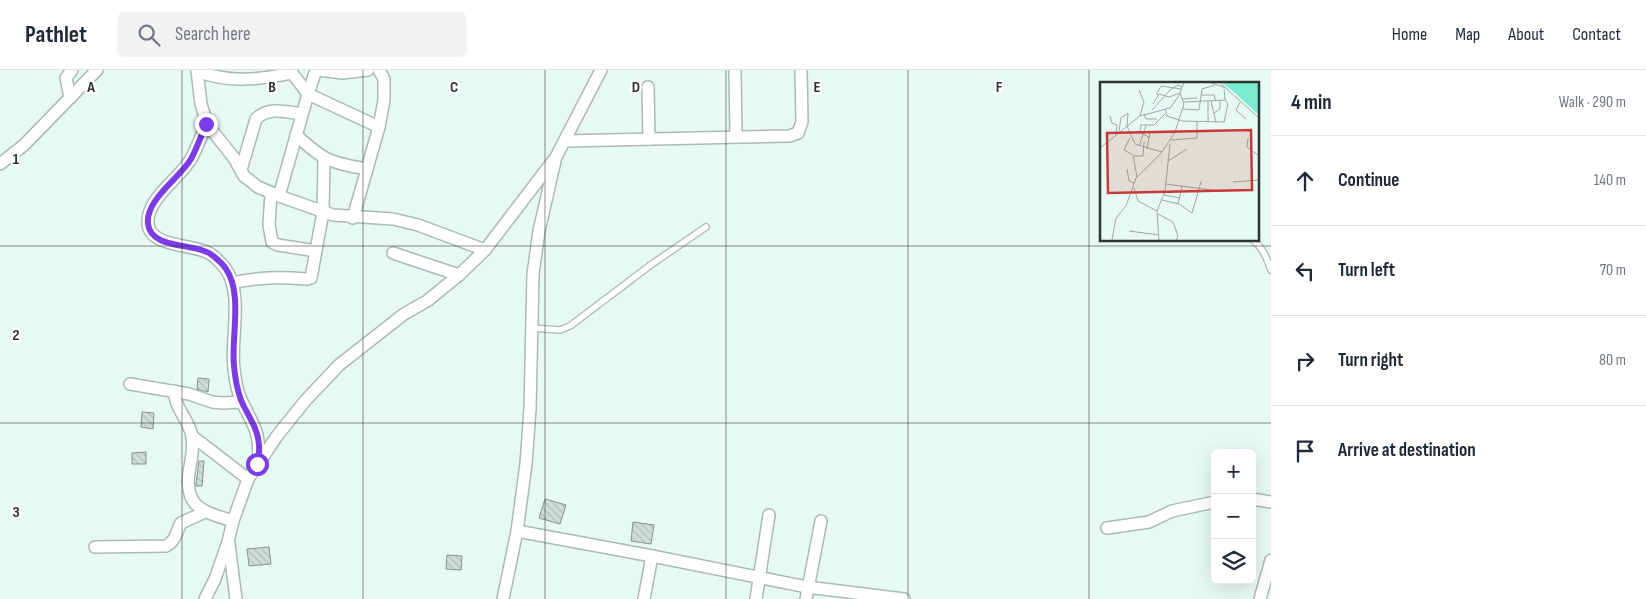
<!DOCTYPE html>
<html lang="en">
<head>
<meta charset="utf-8">
<style>
	body { margin:0; font-family:"Sofia Sans Condensed",sans-serif; background:#f2f2f3; color:#1f2937 }
	.controls { position:absolute; right:15px; bottom:15px; display:grid; overflow:hidden; border-radius:8px; box-shadow:0 5px 20px #0002 }
	.controls button { width:45px; height:45px; display:grid; place-items:center; padding:0; border:0; border-bottom:1px solid #e0e1e3; background:#fff; color:#1f2937; font:25px sans-serif }
	.stop { position:absolute; width:15px; height:15px; margin:-11px; border:4px solid #7c3aed; border-radius:50%; background:#fff }
	.stop.end { background:#7c3aed; border-color:#fff; box-shadow:0 1px 5px #0008 }
	.list { margin:0; padding:0; list-style:none }
	h2 { display:flex; justify-content:space-between; align-items:center; height:65px; margin:0; padding:0 20px; font-size:21px }
	h2 small { font-size:16px; font-weight:400; color:#747a83 }
	.list li { display:grid; grid-template-columns:32px 1fr auto; gap:15px; align-items:center; box-sizing:border-box; height:90px; padding:0 20px; border-top:1px solid #e0e1e3 }
	.list b { display:block; font-size:19px; white-space:nowrap }
	.list em { font-size:16px; font-style:normal; color:#747a83 }
	.icon { flex:none; width:28px; height:28px; fill:none; stroke:currentColor; stroke-width:2; stroke-linecap:round; stroke-linejoin:round }
	.map { position:relative; flex:none; width:1271px; height:529px; overflow:hidden }
	header { display:flex; align-items:center; gap:30px; box-sizing:border-box; height:70px; padding:0 25px; background:#fff; border-bottom:1px solid #e0e1e3 }
	header strong { font-size:24px }
	nav { display:flex; gap:28px; margin-inline-start:auto; font-size:18px }
	.search { width:350px; height:45px; background:#f2f2f3; display:flex; align-items:center; gap:12px; box-sizing:border-box; padding:0 18px; border-radius:8px; color:#747a83; font-size:19px }
	main { display:flex }
	aside { flex:1; background:#fff }
	.map>svg:first-child { display:block }
	.building { fill:url(#building-back-hatch); stroke:#849490 }
	.lines { fill:none; stroke-linecap:round; stroke-linejoin:round }
	.lane-casing { stroke:#a9bbb5; stroke-width:8 }
	.street-casing { stroke:#a9bbb5; stroke-width:14 }
	.lane { stroke:#fff; stroke-width:5.5 }
	.street { stroke:#fff; stroke-width:11 }
	.route { stroke:#7c3aed; stroke-width:6 }
	.grid { fill:none; stroke:#2d3432; stroke-width:1; stroke-opacity:0.55 }
	.inset-road { fill:none; stroke:#9daaa6; stroke-width:1 }
	.view { fill:#c83937; fill-opacity:0.15; stroke:#c83937; stroke-width:2.5 }
	.inset-edge { fill:none; stroke:#2d3432; stroke-width:2.5 }
	.grid-label { font-size:16px; text-anchor:middle; font-weight:bold; fill:#2d3432; stroke:#fff; stroke-width:5; stroke-linejoin:round; paint-order:stroke }
</style>
</head>
<body>
<header>
<strong>Pathlet</strong>
<div class="search"><svg class="icon" aria-label="search" viewBox="0 0 24 24"><circle cx="10" cy="10" r="6"/><path d="M15 15l6 6"/></svg>Search here</div>
<nav><a>Home</a><a>Map</a><a>About</a><a>Contact</a></nav>
</header>
<main>
<div class="map">
<svg width="1271" height="529" viewBox="0 0 1271 529">
	<defs>
		<pattern id="building-back-hatch" width="6" height="6" patternUnits="userSpaceOnUse" patternTransform="scale(1.25)"><rect width="6" height="6" fill="#cddfd9"/><path d="M-1 5l2 2M0 0l6 6M5-1l2 2" fill="none" stroke="#b0c0bb"/></pattern>
	</defs>
	<rect width="100%" height="100%" fill="#e7f9f4"/>
	<g class="building">
		<polygon points="198,308 209,309 208,322 197,319"/>
		<polygon points="142,342 154,343 153,359 141,357"/>
		<polygon points="146,382 146,394 132,394 132,383"/>
		<polygon points="199,391 204,391 202,416 196,416 196,414"/>
		<polygon points="545,429 566,435 560,454 539,448"/>
		<polygon points="633,452 654,455 651,474 631,471"/>
		<polygon points="269,477 271,494 249,496 247,479"/>
		<polygon points="447,485 462,486 461,500 446,499"/>
	</g>
	<g class="lines">
		<g class="lane-casing">
			<g id="lane">
				<path d="M1253 170C1264 179 1266 187 1271 200"/>
				<polyline points="532,258 560,260 570,256 652,194 706,157"/>
			</g>
		</g>
		<g class="street-casing">
			<g id="street">
				<polyline points="197,0 201,34 207,54 234,88 244,106 258,117 279,126 333,145 393,149 418,155 485,180"/>
				<polyline points="318,0 343,3 368,0"/>
				<polyline points="735,0 736,67"/>
				<path d="M197 1C228 13 260 10 292 3L308 24 379 57"/>
				<polyline points="648,17 649,69"/>
				<polyline points="70,28 66,8 72,0"/>
				<path d="M207 54C201 66 197 78 191 89 179 109 146 129 148 154 150 177 192 174 209 183 214 186 221 193 225 198 244 222 230 270 234 299 235 309 237 322 242 332 254 356 261 364 258 392"/>
				<path d="M296 65C323 90 330 93 367 99"/>
				<polyline points="565,71 789,66 798,63 802,52 801,0"/>
				<polyline points="0,94 24,75 97,0"/>
				<path d="M241 100 256 49C269 36 286 42 302 44"/>
				<polyline points="271,123 269,155 272,172 278,175 316,181"/>
				<polyline points="279,126 308,24 316,0"/>
				<polyline points="353,148 379,57 384,30 384,9 379,0"/>
				<polyline points="393,183 459,205"/>
				<path d="M232 213C259 207 279 207 307 209L311 208 323 142 324 89"/>
				<polyline points="130,314 189,324 212,332 223,333 242,332"/>
				<path d="M174 321C175 326 176 332 178 336 183 347 191 356 192 367 194 379 191 390 189 402 184 438 204 442 233 451"/>
				<polyline points="192,366 248,409"/>
				<polyline points="1252,429 1271,432"/>
				<polyline points="1107,458 1149,452 1172,441 1215,432"/>
				<polyline points="517,461 652,486 807,517 904,529"/>
				<polyline points="229,474 236,529"/>
				<path d="M95 477 166 476C176 471 176 462 181 453L205 442"/>
				<polyline points="205,529 215,509 228,472 233,451 248,409 277,366 305,331 339,295 404,244 427,231 459,205 485,180 556,87 601,0"/>
				<polyline points="503,529 517,461 526,394 530,339 533,204 539,161 555,91"/>
				<polyline points="644,529 652,486"/>
				<polyline points="756,529 769,445"/>
				<polyline points="806,529 821,451"/>
				<polyline points="1260,529 1271,490"/>
			</g>
		</g>
		<use href="#lane" class="lane"/>
		<use href="#street" class="street"/>
	</g>
	<g class="lines">
		<path class="route" d="M206 54C201 66 197 78 191 89 179 109 145 130 148 154 151 179 192 173 209 183 214 186 223 194 226 199 243 223 231 268 234 296 235 307 237 319 241 330 247 345 258 357 259 375 260 381 258 388 257 394"/>
	</g>
	<path class="grid" d="M182 0V529M363 0V529M545 0V529M726 0V529M908 0V529M1089 0V529M0 176H1271M0 353H1271"/>
	<g transform="translate(1100 12)">
		<rect width="159" height="159" fill="#e7f9f4"/>
		<path d="M121 0H159V33L134 10Z" fill="#78ecd0"/>
		<path class="inset-road" d="M109 0 126 6M119 0 159 36M39 8 44 20 40 34M58 13 57 11 61 4 81 7M101 13H114L116 19M82 17 97 16M111 19 116 40M84 20 125 18 124 7M140 20 136 28 146 37M53 22 59 12 69 15 80 11M65 27 67 34 82 39 124 40 128 22 125 18M83 27 99 28 102 7 115 3M52 28 71 7 78 3 82 5M114 31 120 27V19M44 32 46 37H57M10 34 12 41 17 43 16 50M108 40V19M19 49 21 36 28 31 27 44 35 62 62 70M29 50H40L50 56M40 50 41 43H54L65 32M30 56 24 68 33 73 37 95M148 56 147 65 159 74M71 58 97 56V39M39 64 46 44M0 66 40 34 70 26 80 12M47 67 50 50M34 74H43L44 60M68 79 87 67M27 87 29 99 34 101M133 100 159 98M66 102 119 109M34 106 38 119 57 129M64 113 80 116M62 118 79 122 92 131 101 100M78 122 82 104M58 132 73 140 78 154 76 158M29 149 59 153M12 158 16 136 26 124 36 96 62 70 75 50 84 22 80 11 84 0M59 158 57 129 65 109 70 62"/>
		<path class="view" d="M151 48 152 108 8 111 7 51Z"/>
		<rect width="159" height="159" class="inset-edge"/>
	</g>
	<g class="grid-label">
		<text x="91" y="22">A</text>
		<text x="272" y="22">B</text>
		<text x="454" y="22">C</text>
		<text x="636" y="22">D</text>
		<text x="817" y="22">E</text>
		<text x="999" y="22">F</text>
		<text x="16" y="94">1</text>
		<text x="16" y="270">2</text>
		<text x="16" y="447">3</text>
	</g>
</svg>
<div class="controls">
<button>+</button>
<button>−</button>
<button><svg class="icon" aria-label="layers" viewBox="0 0 24 24"><path d="M12 4l9 5-9 5-9-5zM3 14l9 5 9-5"/></svg></button>
</div>
<div class="stop" style="left:257px;top:394px"></div>
<div class="stop end" style="left:206px;top:54px"></div>
</div>
<aside>
<h2>4 min<small>Walk · 290 m</small></h2>
<ul class="list">
<li><svg class="icon" aria-label="ahead" viewBox="0 0 24 24"><path d="M12 20V5M6 11l6-6 6 6"/></svg><div><b>Continue</b></div><em>140 m</em></li>
<li><svg class="icon" aria-label="left" viewBox="0 0 24 24"><path d="M17 20v-9H6M10 6l-5 5 5 5"/></svg><div><b>Turn left</b></div><em>70 m</em></li>
<li><svg class="icon" aria-label="right" viewBox="0 0 24 24"><path d="M7 20v-9h11M14 6l5 5-5 5"/></svg><div><b>Turn right</b></div><em>80 m</em></li>
<li><svg class="icon" aria-label="arrive" viewBox="0 0 24 24"><path d="M6 21V4h12l-3 4 3 4H6"/></svg><div><b>Arrive at destination</b></div></li>
</ul>
</aside>
</main>
</body>
</html>
